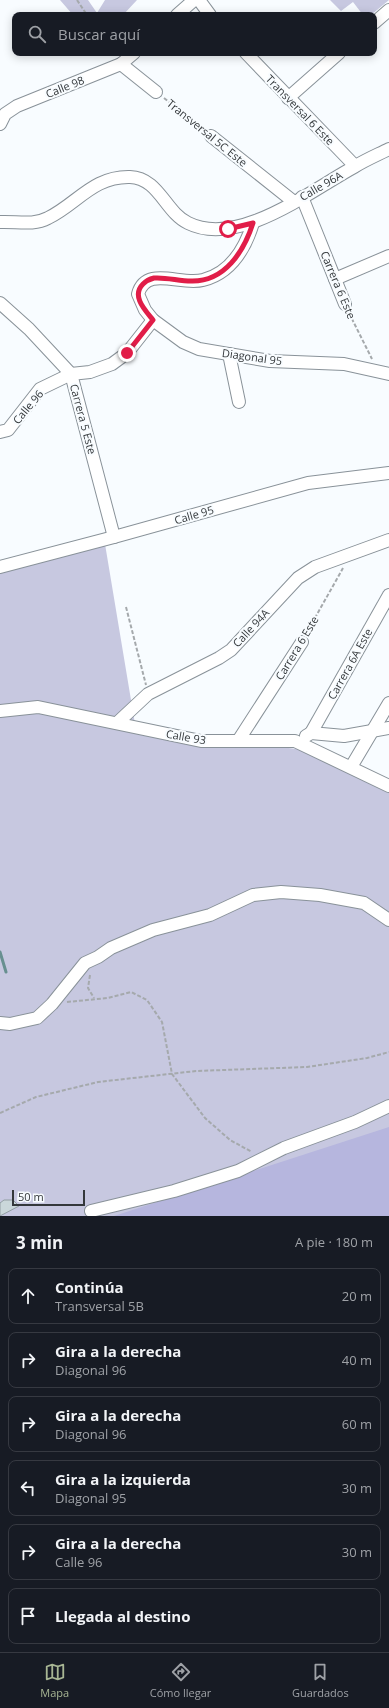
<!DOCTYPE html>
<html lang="es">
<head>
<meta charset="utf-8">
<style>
	body { margin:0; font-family:"Open Sans",sans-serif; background:#242831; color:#f1f3f6 }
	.scale { position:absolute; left:12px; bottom:10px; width:73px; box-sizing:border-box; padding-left:4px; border:2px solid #34383b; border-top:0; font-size:11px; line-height:14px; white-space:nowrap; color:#34383b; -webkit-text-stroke:3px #f8fcff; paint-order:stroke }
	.stop { position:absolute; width:12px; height:12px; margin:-9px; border:3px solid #e11d48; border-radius:50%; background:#fff }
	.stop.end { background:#e11d48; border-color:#fff; box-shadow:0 1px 4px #0008 }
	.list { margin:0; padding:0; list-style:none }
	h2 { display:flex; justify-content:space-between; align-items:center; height:52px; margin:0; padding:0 16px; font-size:17px }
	h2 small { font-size:13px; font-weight:400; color:#9ea1a6 }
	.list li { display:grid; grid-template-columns:26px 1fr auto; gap:12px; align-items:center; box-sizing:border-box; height:56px; margin:0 8px 8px; padding:0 8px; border:1px solid #363941; border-radius:8px }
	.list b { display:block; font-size:15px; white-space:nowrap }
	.list p { margin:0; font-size:13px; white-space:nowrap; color:#9ea1a6 }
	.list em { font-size:13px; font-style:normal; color:#9ea1a6 }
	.icon { flex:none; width:22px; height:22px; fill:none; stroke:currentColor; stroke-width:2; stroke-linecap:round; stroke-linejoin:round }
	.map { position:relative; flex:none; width:389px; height:1216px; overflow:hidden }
	.search { position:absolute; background:#171b24; box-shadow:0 2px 10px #0003; left:12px; right:12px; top:12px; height:44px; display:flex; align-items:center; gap:10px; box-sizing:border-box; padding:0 14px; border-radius:8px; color:#9ea1a6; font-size:15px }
	.sheet { height:436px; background:#171b24 }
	nav { display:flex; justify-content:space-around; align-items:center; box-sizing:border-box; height:56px; border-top:1px solid #363941; background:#171b24; font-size:11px; color:#9ea1a6 }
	nav a { display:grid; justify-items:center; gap:2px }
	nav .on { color:#a8b694 }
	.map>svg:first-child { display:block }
	.green { fill:#c7c8e0 }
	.forest { fill:#b6b6de }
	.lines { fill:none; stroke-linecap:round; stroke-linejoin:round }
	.stream { stroke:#689090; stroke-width:3 }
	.building { fill:#cad7da; stroke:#919ea2 }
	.minor-casing { stroke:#899299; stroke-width:14 }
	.path { stroke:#a5a9ac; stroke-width:2; stroke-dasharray:4 2; stroke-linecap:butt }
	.minor { stroke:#fff; stroke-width:12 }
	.route { stroke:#e11d48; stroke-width:5 }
	.labels { text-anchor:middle; stroke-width:4; stroke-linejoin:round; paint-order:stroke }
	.street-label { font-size:11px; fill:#34383b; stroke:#f8fcff }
</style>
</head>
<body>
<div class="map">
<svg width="389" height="1216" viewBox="0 0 389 1216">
	<rect width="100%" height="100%" fill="#f8fcff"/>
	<g class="green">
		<polygon points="60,0 88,0 97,13 105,0 137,0 123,15 73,15"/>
		<polygon points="330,0 389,0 371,15 363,15 353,2 341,11"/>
		<polygon points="105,544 136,730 306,750 389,782 389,1216 0,1216 0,567"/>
	</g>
	<polygon class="forest" points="389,1127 389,1216 114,1216"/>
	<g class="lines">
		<polyline class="stream" points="0,952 6,972"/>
	</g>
	<polygon class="building" points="4,1200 13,1200 19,1206 0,1216 0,1203"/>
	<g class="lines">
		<g class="minor-casing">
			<g id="minor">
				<polyline points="199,0 210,15"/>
				<polyline points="177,15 194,0"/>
				<polyline points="374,23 389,10"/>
				<polyline points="246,53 355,166"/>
				<polyline points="121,64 156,92"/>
				<polyline points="288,98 339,53"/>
				<polyline points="0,124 5,114 17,106 121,64 134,53"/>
				<polyline points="211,136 294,202"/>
				<polyline points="302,197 345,304"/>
				<path d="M0 222C16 221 33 226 48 218 77 204 93 176 130 177 159 178 165 212 188 223 238 248 310 191 354 167 365 160 377 155 389 149"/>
				<path d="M253 223C245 249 231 273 203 280 181 286 146 265 138 294L145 310 153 320 183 342 199 349 270 361 344 364 389 374"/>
				<polyline points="335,279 389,256"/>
				<polyline points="0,303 29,329 71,374 114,537"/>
				<polyline points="229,354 239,402"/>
				<polyline points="0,432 8,430 40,389 71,374 90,372 112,364 127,353 153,320"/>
				<polyline points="0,567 114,537 308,483 389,473"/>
				<polyline points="0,711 38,707 201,741 295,741 389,786"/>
				<polyline points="117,723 148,694 219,658 231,650 298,578 315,567 389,540"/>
				<polyline points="311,733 389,595"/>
				<polyline points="306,736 311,733 344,736 389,728"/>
				<polyline points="238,741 302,642"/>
				<polyline points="351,767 389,703"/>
				<polyline points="0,1023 10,1024 37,1018 52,1004 85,963 98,957 111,948 153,930 210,915 253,895 281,892 320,895 364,903 389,920"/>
				<polyline points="91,1211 174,1191 238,1171 284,1148 355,1122 389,1106"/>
			</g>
		</g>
		<g class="path">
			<polyline points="77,0 87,15"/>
			<polyline points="164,98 204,130"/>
			<polyline points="349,313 372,359"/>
			<polyline points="126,607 146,685"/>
			<polyline points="306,634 343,568"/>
			<polyline points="90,975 88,988 94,998"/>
			<polyline points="67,1002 108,998 131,992 147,1000 162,1022 172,1074 205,1118 230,1140 252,1152"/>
			<polyline points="0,1113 36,1097 98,1082 196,1071 307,1067 367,1058 389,1052"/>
		</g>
		<use href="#minor" class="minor"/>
	</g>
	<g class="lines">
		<path class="route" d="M127 353 153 320C145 310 131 296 143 284 146 281 150 279 154 278 166 277 179 281 191 281 225 282 244 251 253 223L228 229"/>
	</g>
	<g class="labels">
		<g class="street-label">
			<text transform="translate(65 87) rotate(-22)" y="4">Calle 98</text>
			<text transform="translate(300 110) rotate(46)" y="4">Transversal 6 Este</text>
			<text transform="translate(207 133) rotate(39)" y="4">Transversal 5C Este</text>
			<text transform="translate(321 186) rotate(-30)" y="4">Calle 96A</text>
			<text transform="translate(338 285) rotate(67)" y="4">Carrera 6 Este</text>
			<text transform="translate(252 357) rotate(8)" y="4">Diagonal 95</text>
			<text transform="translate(28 407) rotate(-50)" y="4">Calle 96</text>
			<text transform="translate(83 419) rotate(75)" y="4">Carrera 5 Este</text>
			<text transform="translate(194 515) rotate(-16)" y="4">Calle 95</text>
			<text transform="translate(251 628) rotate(-47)" y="4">Calle 94A</text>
			<text transform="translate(297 648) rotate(-59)" y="4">Carrera 6 Este</text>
			<text transform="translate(350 664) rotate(-61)" y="4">Carrera 6A Este</text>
			<text transform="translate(186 737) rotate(10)" y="4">Calle 93</text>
		</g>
	</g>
</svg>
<div class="scale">50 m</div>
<div class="stop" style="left:228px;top:229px"></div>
<div class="stop end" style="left:127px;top:353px"></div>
<div class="search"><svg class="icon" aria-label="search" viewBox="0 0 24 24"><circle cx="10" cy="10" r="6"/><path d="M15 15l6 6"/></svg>Buscar aquí</div>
</div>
<section class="sheet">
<h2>3 min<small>A pie · 180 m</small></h2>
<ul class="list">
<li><svg class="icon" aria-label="ahead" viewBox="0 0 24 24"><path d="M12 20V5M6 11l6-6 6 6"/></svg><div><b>Continúa</b><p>Transversal 5B</p></div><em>20 m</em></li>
<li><svg class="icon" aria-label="right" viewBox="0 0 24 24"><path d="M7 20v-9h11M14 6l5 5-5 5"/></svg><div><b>Gira a la derecha</b><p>Diagonal 96</p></div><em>40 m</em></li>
<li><svg class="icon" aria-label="right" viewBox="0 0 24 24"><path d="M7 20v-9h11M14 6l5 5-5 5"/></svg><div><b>Gira a la derecha</b><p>Diagonal 96</p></div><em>60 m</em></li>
<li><svg class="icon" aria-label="left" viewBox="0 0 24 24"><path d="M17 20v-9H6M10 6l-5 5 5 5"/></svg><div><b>Gira a la izquierda</b><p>Diagonal 95</p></div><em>30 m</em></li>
<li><svg class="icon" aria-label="right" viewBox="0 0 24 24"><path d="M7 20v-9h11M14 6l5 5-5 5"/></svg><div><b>Gira a la derecha</b><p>Calle 96</p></div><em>30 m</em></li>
<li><svg class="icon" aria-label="arrive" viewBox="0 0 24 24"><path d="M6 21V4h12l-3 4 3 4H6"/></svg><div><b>Llegada al destino</b></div></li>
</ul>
</section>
<nav>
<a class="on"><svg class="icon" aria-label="map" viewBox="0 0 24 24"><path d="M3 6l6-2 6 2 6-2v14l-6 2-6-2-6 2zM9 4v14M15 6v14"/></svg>Mapa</a>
<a><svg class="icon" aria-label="directions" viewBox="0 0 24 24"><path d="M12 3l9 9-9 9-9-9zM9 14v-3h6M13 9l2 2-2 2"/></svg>Cómo llegar</a>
<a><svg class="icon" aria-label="saved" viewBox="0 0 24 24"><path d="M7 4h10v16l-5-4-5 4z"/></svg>Guardados</a>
</nav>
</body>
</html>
